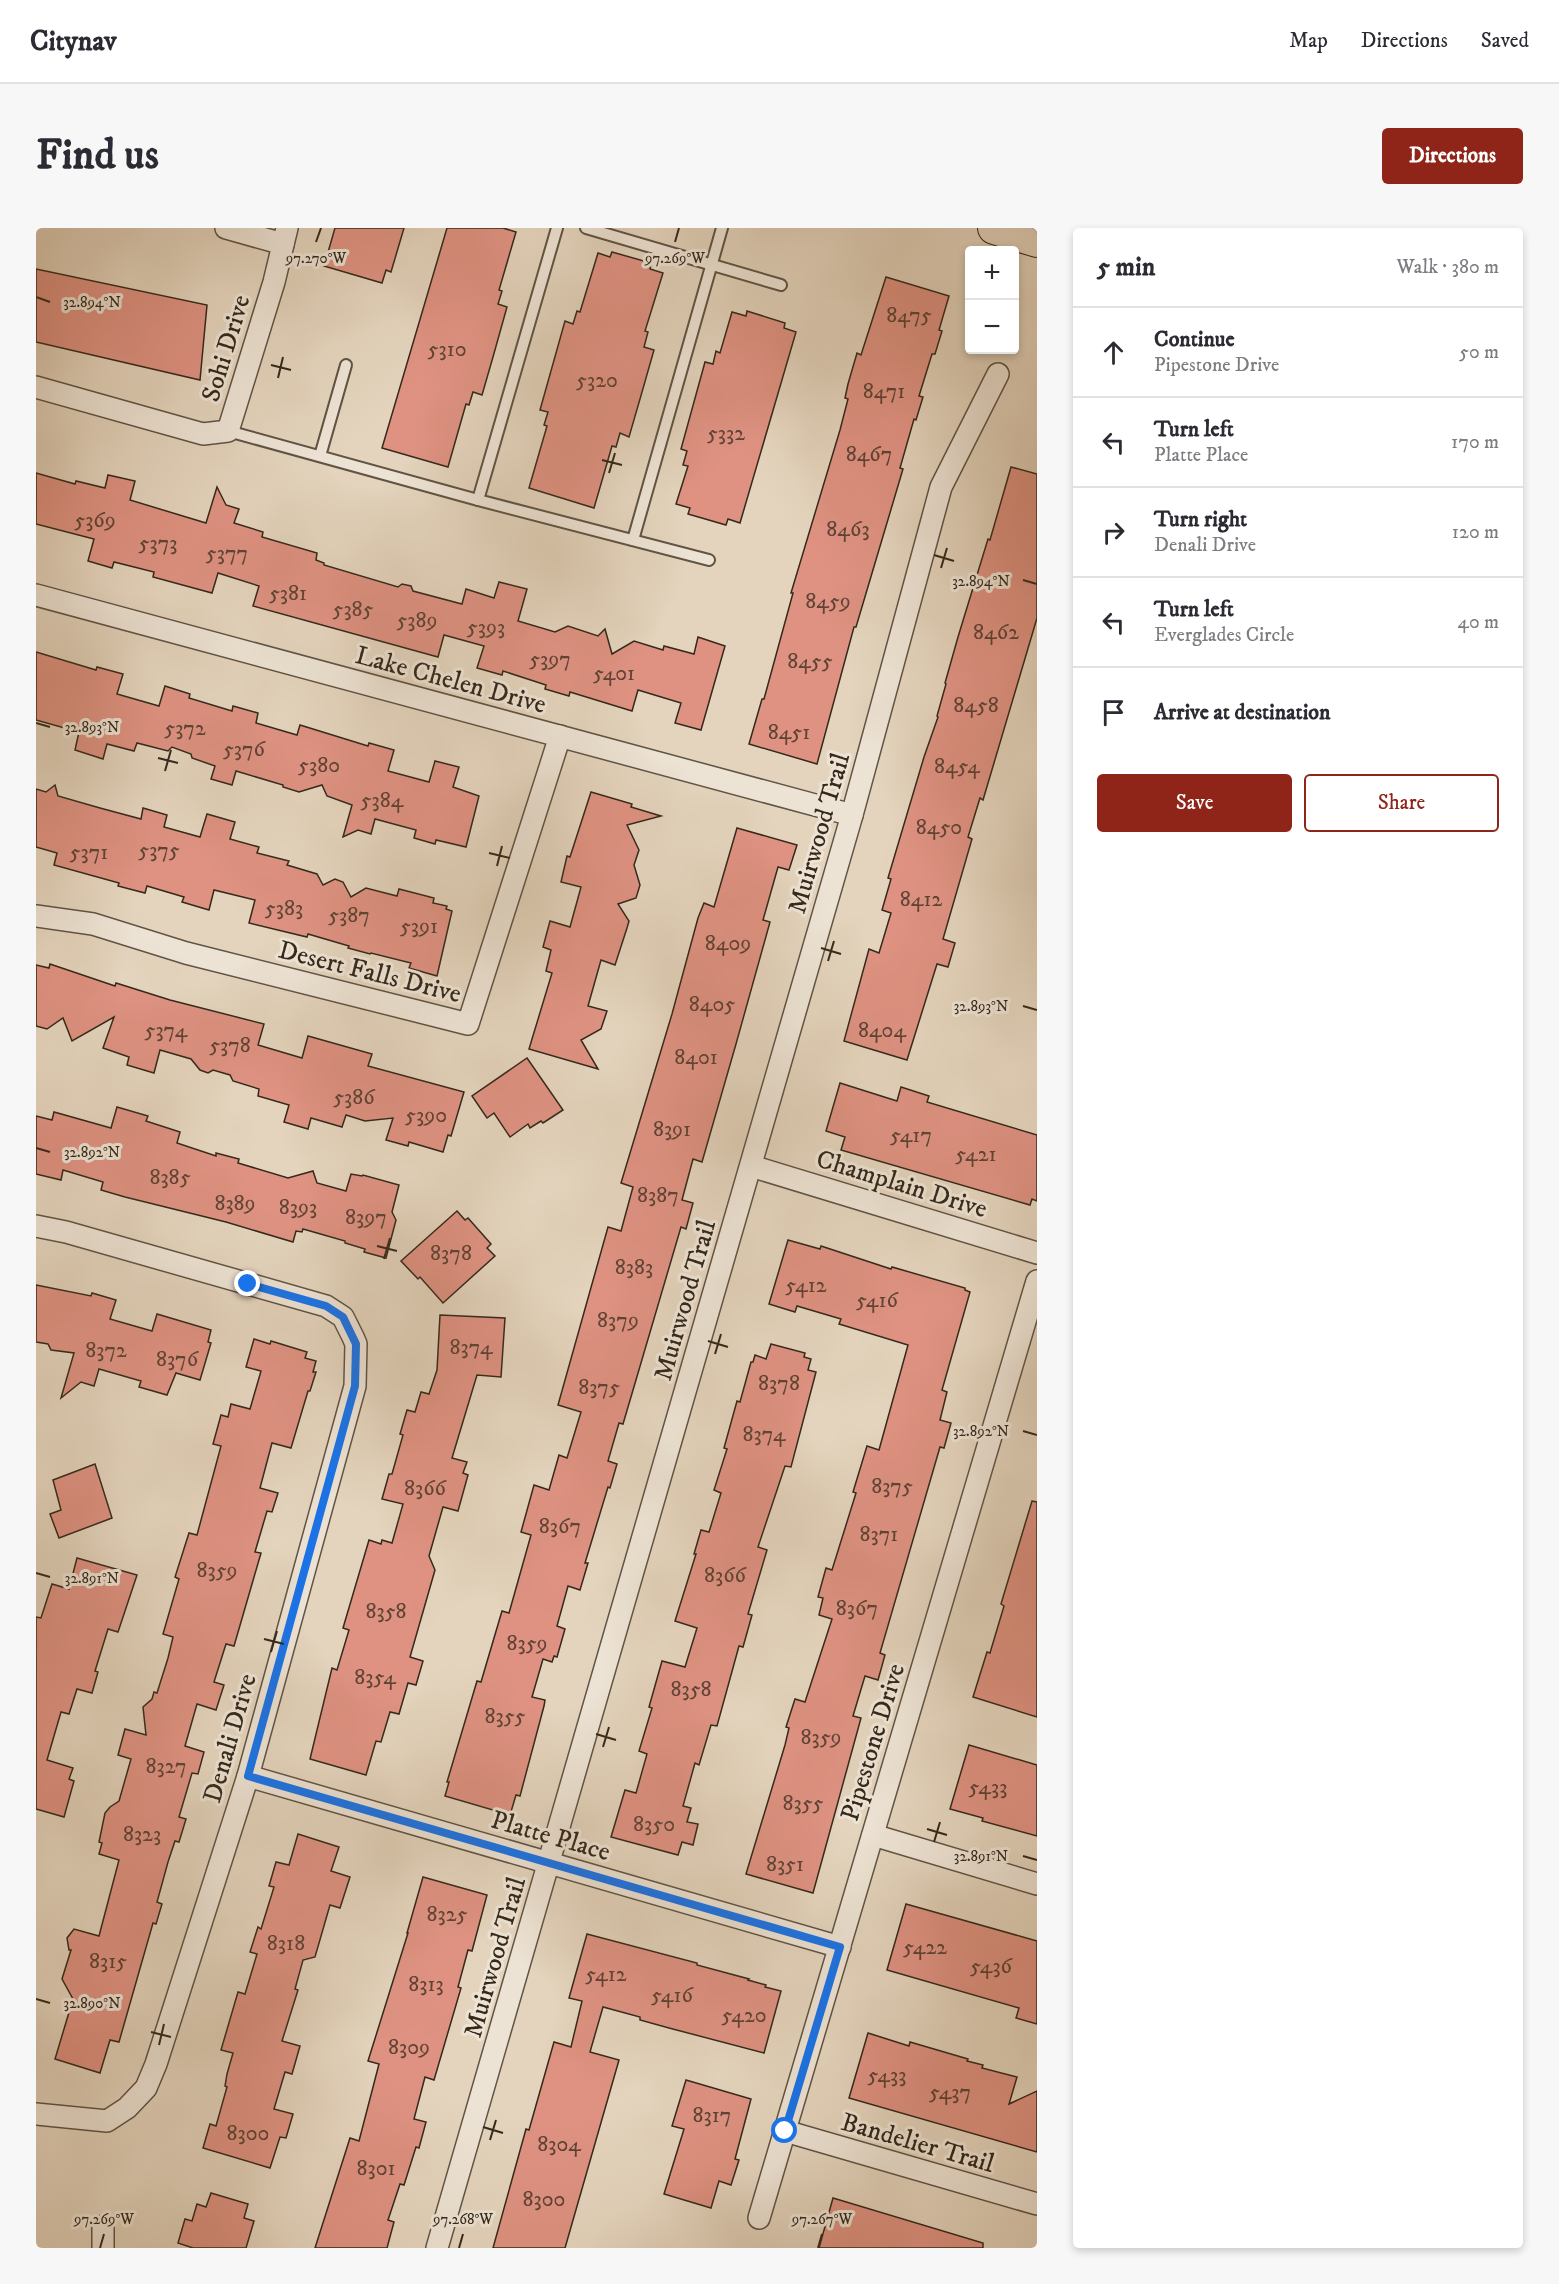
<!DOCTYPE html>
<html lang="en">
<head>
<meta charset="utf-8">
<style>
	body { margin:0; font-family:"IM FELL DW Pica",serif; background:#f7f7f7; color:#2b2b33 }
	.controls { position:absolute; right:18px; top:18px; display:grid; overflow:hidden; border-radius:6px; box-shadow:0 3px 9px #0003 }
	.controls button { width:54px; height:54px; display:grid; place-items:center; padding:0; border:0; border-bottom:2px solid #e1e1e2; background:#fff; color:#2b2b33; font:30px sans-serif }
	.stop { position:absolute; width:18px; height:18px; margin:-14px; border:4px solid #1a73e8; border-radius:50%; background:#fff }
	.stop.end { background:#1a73e8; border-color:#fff; box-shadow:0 2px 6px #0008 }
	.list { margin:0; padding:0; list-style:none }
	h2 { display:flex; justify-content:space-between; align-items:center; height:78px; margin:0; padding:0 24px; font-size:26px }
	h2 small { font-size:20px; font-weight:400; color:#7c7c81 }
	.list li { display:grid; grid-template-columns:39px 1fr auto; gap:18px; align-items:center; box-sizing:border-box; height:90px; padding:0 24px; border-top:2px solid #e1e1e2 }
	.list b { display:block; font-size:22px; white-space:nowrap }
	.list p { margin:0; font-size:20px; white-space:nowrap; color:#7c7c81 }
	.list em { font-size:20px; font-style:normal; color:#7c7c81 }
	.actions { display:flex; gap:12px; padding:18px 24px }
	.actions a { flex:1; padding:14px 0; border:2px solid #8f2418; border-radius:6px; text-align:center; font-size:21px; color:#8f2418 }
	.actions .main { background:#8f2418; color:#fff }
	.icon { flex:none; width:33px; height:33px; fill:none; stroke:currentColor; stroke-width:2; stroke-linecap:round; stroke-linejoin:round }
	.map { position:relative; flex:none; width:1001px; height:2020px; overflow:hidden; border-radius:6px }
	header { display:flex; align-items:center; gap:36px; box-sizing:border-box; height:84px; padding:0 30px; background:#fff; border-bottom:2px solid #e1e1e2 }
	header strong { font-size:28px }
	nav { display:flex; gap:33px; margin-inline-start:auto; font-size:21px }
	.intro { display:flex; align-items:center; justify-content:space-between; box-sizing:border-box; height:144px; padding:0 36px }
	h1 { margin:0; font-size:42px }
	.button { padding:15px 27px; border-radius:6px; background:#8f2418; color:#fff; font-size:21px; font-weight:700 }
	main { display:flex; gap:36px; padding:0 36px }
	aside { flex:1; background:#fff; border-radius:6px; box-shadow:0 3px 9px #0003 }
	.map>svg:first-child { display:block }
	.building { fill:#df9282; stroke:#34291b; stroke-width:1.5 }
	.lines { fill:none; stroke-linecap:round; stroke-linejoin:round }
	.lane-casing { stroke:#605444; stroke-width:14 }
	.street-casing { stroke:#605444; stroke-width:24 }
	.primary-casing { stroke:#34291b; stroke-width:34 }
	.lane { stroke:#ede3d4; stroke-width:10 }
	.street { stroke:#ede3d4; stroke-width:21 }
	.primary { stroke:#e4d4bd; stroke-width:32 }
	.route { stroke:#1a73e8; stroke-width:8 }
	.ticks { fill:none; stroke:#34291b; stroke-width:2 }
	.labels { text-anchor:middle; stroke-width:6; stroke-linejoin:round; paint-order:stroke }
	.number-label { font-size:22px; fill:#5f4335 }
	.street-label { font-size:26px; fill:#34291b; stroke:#ede3d4 }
	.ticks-label { font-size:15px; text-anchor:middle; fill:#34291b; stroke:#ede3d4; stroke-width:6; stroke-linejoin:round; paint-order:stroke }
</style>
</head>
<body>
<header>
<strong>Citynav</strong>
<nav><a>Map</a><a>Directions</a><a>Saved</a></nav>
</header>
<div class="intro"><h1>Find us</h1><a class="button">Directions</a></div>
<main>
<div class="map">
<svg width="1001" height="2020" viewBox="0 0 1001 2020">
	<rect width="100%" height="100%" fill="#e4d4bd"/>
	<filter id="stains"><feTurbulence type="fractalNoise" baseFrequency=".00333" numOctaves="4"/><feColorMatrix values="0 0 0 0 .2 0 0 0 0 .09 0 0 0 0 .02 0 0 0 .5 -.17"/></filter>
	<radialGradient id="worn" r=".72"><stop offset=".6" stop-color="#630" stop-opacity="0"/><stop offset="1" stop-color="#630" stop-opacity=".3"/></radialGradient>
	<g class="building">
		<polygon points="299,0 368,0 355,44 350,42 346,55 288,38"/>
		<polygon points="411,0 467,0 480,4 463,62 466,63 462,76 471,79 457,129 446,167 437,164 433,177 430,176 412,239 346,220"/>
		<polygon points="576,24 615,35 614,41 627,45 609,103 612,104 608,119 618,122 604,171 593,209 584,205 580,219 576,218 558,280 493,260 511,198 508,197 512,184 504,182 529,93 537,96 541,83 544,84 562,25 574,29"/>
		<polygon points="0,41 171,77 164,152 0,114"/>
		<polygon points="850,49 913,68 903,102 906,103 899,126 896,126 883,168 887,169 880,192 878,191 864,240 867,241 820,399 818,399 781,536 713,516 726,471 728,471 757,365 755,365 804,202 812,171 809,170 812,156 821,125 825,127"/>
		<polygon points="711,83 749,95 748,100 760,104 704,295 692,291 690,297 652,286 654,280 640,276 652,238 647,237 651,223 645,221 669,134 677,136 680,123 684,125 696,84 710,88"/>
		<polygon points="975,239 1001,246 1001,390 947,572 944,570 932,609 936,611 907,711 919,715 912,739 901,736 871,832 808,813 833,721 843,725 855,685 846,682 855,651 852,650 888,529 902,489 901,488 910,456 909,455 922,409 952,311 954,312"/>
		<polygon points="0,245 39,256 40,253 69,260 72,247 99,253 94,272 170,295 181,259 190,277 203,281 198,295 227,304 226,309 281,325 280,332 288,335 288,337 362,359 366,356 375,358 377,363 426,376 430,361 458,370 463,354 491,361 482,393 519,404 532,398 562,408 569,401 576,426 598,413 627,422 628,418 658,426 662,409 689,418 665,502 639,495 645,475 602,462 596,483 534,464 533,468 509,461 510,457 467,443 466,447 441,440 448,418 408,407 402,429 217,378 223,358 182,345 176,365 117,349 118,344 78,334 76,340 52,333 58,311 0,296"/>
		<polygon points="0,424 60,442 61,439 87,446 81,466 123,478 129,458 154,466 153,470 196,483 197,478 222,485 220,495 261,507 264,497 332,518 333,515 358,522 352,543 393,554 399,533 423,539 417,559 443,568 430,619 400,612 399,616 378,610 380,602 339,591 335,606 322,602 307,609 316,577 291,568 286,557 263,564 247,559 247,557 200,543 196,557 175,551 179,538 156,530 155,526 136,519 132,523 101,515 98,523 71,516 67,531 39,522 43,504 0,492"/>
		<polygon points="19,557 22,568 64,580 105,591 107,580 131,587 128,599 164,609 171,586 199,594 194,611 223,619 221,625 253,633 251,637 281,646 287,657 299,651 307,654 315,669 330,660 361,668 363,661 398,670 397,675 411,678 410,681 416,683 401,748 373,740 375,735 335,725 334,726 312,720 313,718 272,706 271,709 213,695 219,672 178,662 173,682 146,674 148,669 111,658 109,665 82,658 83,655 18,637 21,625 0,619 0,561 10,564"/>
		<polygon points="555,564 596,576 595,579 625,588 591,597 603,622 598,637 604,657 600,670 582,676 593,693 591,700 579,737 565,732 552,778 571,783 565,801 545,812 562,841 493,821 516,745 510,743 515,722 507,719 514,693 534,699 545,659 525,654 531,628 534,629"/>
		<polygon points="701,600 761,617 753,642 742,639 727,692 734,694 700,816 666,934 657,931 646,972 657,975 650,1001 645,999 587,1196 583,1195 572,1233 581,1236 574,1260 572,1259 549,1335 552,1335 544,1362 532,1358 521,1398 529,1401 521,1429 518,1428 516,1434 507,1431 496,1469 509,1472 508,1478 484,1568 480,1567 474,1587 409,1568 413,1554 411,1554 441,1453 445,1454 466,1383 473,1385 495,1307 485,1304 498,1257 513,1262 523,1227 531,1230 545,1184 522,1177 572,999 585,1003 597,959 585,955 636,786 662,690 668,675 678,679"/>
		<polygon points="14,736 79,758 80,755 134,772 228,796 222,817 266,830 272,808 336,826 332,838 428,864 415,908 412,907 407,924 373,914 372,918 350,912 357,890 329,893 310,887 306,899 275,890 272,901 248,894 253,877 222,868 223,861 197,853 194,847 177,842 172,845 164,842 155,831 124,822 118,845 91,837 93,829 67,820 78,789 36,813 27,790 11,801 0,798 0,737 13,740"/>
		<polygon points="491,830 527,882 507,895 505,893 494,900 492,896 474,909 458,885 451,890 436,868"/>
		<polygon points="804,855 861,873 865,859 893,868 891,874 1001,907 1001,973 996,971 994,977 805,922 809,909 790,903"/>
		<polygon points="81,879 112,888 110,893 144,904 141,915 180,928 180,925 203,931 202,935 252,950 277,943 281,955 310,963 315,946 326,948 327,947 363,957 356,984 360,992 350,1030 328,1024 329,1021 309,1015 309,1013 267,1001 266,1004 260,1003 257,1014 190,994 89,969 65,962 67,954 27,942 25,952 0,946 0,888 16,892 18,884 75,900"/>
		<polygon points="421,983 429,992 432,990 455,1016 451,1020 459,1028 407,1075 384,1049 382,1051 365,1033"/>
		<polygon points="752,1012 784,1021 785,1018 855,1041 856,1039 929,1060 929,1062 934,1064 906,1162 911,1164 904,1192 915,1195 908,1220 904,1219 844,1425 849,1427 842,1452 829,1448 817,1488 825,1490 777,1665 710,1646 749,1517 753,1500 750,1499 759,1471 769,1474 796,1391 783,1387 787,1370 782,1369 790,1340 796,1342 820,1265 817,1264 831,1218 843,1222 872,1117 803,1096 805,1091 761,1078 759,1084 733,1076"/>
		<polygon points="0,1057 55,1068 56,1065 80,1072 74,1091 116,1103 121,1086 175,1102 172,1114 175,1115 164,1152 140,1145 131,1167 103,1159 105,1153 63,1141 58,1158 45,1154 25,1170 38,1125 15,1122 12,1116 0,1114"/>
		<polygon points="404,1087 469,1090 465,1149 441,1147 416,1230 431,1234 427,1245 432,1247 422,1283 407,1279 393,1328 399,1342 374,1429 387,1433 380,1457 372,1455 363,1486 354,1484 345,1514 340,1513 330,1547 274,1531 296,1440 301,1442 313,1402 307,1400 333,1312 345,1316 346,1312 356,1315 367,1276 346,1271 353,1246 356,1246 367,1207 364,1206 371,1182 379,1184 385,1164 393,1166 401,1142"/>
		<polygon points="218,1111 234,1116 235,1113 271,1124 269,1130 280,1133 277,1144 280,1144 274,1163 272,1163 255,1220 236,1215 224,1260 242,1265 236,1284 231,1283 219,1324 225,1325 198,1418 190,1416 178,1454 188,1457 180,1482 161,1476 149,1518 168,1524 162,1546 156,1545 143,1589 150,1591 143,1614 139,1613 132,1634 121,1674 126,1676 120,1696 117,1695 83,1814 74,1812 64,1845 19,1831 37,1771 26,1751 35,1722 33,1722 31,1710 38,1701 63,1708 83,1632 63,1626 66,1615 63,1614 69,1585 74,1579 83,1573 95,1531 82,1527 89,1501 110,1507 107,1479 116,1471 118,1464 121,1465 132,1430 137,1409 127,1406 143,1351 139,1349 153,1305 161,1307 185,1218 177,1216 185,1187 192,1189 195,1176 214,1181 225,1143 210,1139"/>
		<polygon points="735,1116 769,1125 768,1129 775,1131 772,1142 780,1144 755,1239 749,1238 722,1319 731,1322 712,1386 716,1387 707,1419 703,1418 681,1498 675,1497 663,1537 659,1535 647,1578 655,1580 651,1594 662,1596 657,1617 646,1614 642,1627 575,1609 589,1562 600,1565 611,1526 603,1523 616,1480 613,1479 626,1433 649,1439 661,1400 639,1393 660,1326 658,1326 665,1302 673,1304 685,1265 678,1262 691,1221 688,1220 701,1173 704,1174 715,1134 717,1134 719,1127 730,1131"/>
		<polygon points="59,1236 76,1290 23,1310 14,1286 25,1282 17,1252"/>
		<polygon points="996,1273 1001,1274 1001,1489 937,1469 951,1424 954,1425 968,1378 965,1376"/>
		<polygon points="41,1330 101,1347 82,1404 72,1401 59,1443 62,1444 56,1465 41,1461 33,1486 25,1484 11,1532 37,1540 33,1551 38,1553 28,1589 0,1581 0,1389 5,1390 16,1356 33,1361"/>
		<polygon points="933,1517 1001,1537 1001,1608 946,1593 947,1590 914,1581"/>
		<polygon points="262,1606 303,1619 295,1643 314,1649 304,1680 294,1677 279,1729 267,1732 259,1761 262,1762 246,1813 264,1818 256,1846 249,1844 238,1881 257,1886 250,1910 244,1909 234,1940 167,1920 174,1896 180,1898 191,1859 189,1858 191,1846 197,1825 185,1822 202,1764 209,1766 221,1726 214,1724 222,1699 225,1701 238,1659 233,1658 240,1634 253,1637"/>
		<polygon points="387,1649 451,1667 436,1723 432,1722 422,1759 425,1760 398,1852 389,1849 378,1891 390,1894 383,1920 380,1919 368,1957 364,1956 352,1992 358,1994 351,2020 279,2020 314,1910 323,1913 343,1836 332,1833 372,1705 371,1705"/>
		<polygon points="870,1676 1001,1713 1001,1796 980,1790 983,1780 851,1742"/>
		<polygon points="551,1706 661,1735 661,1737 713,1751 712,1752 730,1757 729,1759 745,1763 728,1825 633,1800 604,1792 604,1789 567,1779 554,1824 583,1832 529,2020 457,2020 490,1901 493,1902 518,1814 535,1819 546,1773 533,1770"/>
		<polygon points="832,1805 873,1818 874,1814 932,1831 931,1833 947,1837 946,1840 981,1849 973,1876 1001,1863 1001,1924 813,1870"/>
		<polygon points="650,1852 715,1871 699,1931 703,1932 695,1957 683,1953 675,1980 628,1966 648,1901 636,1898"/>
		<polygon points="175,1965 212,1976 208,1990 218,1993 210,2020 157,2020 142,2015 149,1991 156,1993 161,1976 170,1979"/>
		<polygon points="797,1970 947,2015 947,2020 783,2020"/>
	</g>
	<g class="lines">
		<g class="lane-casing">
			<g id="lane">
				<polyline points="550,0 745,57"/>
				<polyline points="192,203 442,272 673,332"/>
				<polyline points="284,228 310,137"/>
				<polyline points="442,272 521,0"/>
				<polyline points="597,312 686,0"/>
			</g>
		</g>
		<g class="street-casing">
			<g id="street">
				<polyline points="190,0 247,16"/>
				<polyline points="0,159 167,206 192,203 238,54 251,0"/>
				<polyline points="0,367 816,587"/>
				<polyline points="0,688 57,696 150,725 432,796 524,508"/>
				<polyline points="715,938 1001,1025"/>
				<polyline points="0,998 30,1004 290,1078 307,1089 317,1109 320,1116 319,1158 212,1548 120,1836 110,1860 91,1880 71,1893 0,1886"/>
				<polyline points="212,1548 804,1719"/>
				<polyline points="837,1607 1001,1656"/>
				<polyline points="749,1903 1001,1976"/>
				<polyline points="723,1990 1001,1053"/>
				<polyline points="67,2020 67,1998"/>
				<polyline points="401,2020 816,587 905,259 962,146"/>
			</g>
		</g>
		<g class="primary-casing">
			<polyline id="primary" points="958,0 1001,13"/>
		</g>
		<use href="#lane" class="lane"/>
		<use href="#street" class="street"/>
		<use href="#primary" class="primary"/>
	</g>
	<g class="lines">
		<polyline class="route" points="212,1056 290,1078 307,1089 320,1116 319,1158 212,1548 804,1719 749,1903"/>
	</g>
	<path class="ticks" d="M280 14 285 0M639 14 643 0M0 69 14 74M235 137 255 142M242 150 247 129M566 232 586 237M573 245 579 225M898 327 918 333M905 340 911 320M987 352 1001 356M0 495 14 499M122 530 142 535M129 543 135 522M453 625 474 630M461 638 466 618M785 720 805 726M792 733 798 713M987 778 1001 782M0 920 14 924M341 1018 361 1023M348 1031 354 1010M672 1113 692 1119M679 1126 685 1106M987 1203 1001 1207M0 1345 14 1349M228 1411 248 1416M235 1424 241 1403M560 1506 580 1512M567 1519 573 1499M891 1601 911 1607M898 1614 904 1594M987 1628 1001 1632M0 1771 14 1775M115 1804 135 1809M123 1817 128 1796M447 1899 467 1905M454 1912 460 1892M64 2020 68 2006M423 2020 427 2006M782 2020 786 2006"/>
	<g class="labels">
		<g class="number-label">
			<text x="873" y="94">8475</text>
			<text x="411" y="128">5310</text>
			<text x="561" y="159">5320</text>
			<text x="848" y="170">8471</text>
			<text x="690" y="212">5332</text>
			<text x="833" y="233">8467</text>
			<text x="59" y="299">5369</text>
			<text x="812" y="308">8463</text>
			<text x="122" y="322">5373</text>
			<text x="191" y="332">5377</text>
			<text x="252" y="372">5381</text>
			<text x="792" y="380">8459</text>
			<text x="317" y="388">5385</text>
			<text x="381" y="399">5389</text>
			<text x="450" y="406">5393</text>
			<text x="960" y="411">8462</text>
			<text x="514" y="438">5397</text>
			<text x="774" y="440">8455</text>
			<text x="578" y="452">5401</text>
			<text x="940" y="484">8458</text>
			<text x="149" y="507">5372</text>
			<text x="753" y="511">8451</text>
			<text x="208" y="528">5376</text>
			<text x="283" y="544">5380</text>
			<text x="921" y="545">8454</text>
			<text x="346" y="579">5384</text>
			<text x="903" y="606">8450</text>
			<text x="123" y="629">5375</text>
			<text x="53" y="631">5371</text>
			<text x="885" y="678">8412</text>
			<text x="248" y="687">5383</text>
			<text x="313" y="694">5387</text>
			<text x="383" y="705">5391</text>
			<text x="692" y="722">8409</text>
			<text x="676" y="783">8405</text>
			<text x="130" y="809">5374</text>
			<text x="846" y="809">8404</text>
			<text x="194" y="824">5378</text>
			<text x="660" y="836">8401</text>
			<text x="318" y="876">5386</text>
			<text x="390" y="894">5390</text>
			<text x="636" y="908">8391</text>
			<text x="875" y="914">5417</text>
			<text x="940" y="933">5421</text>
			<text x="134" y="956">8385</text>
			<text x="622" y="974">8387</text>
			<text x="199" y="982">8389</text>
			<text x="262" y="986">8393</text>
			<text x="330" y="996">8397</text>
			<text x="415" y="1032">8378</text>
			<text x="598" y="1046">8383</text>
			<text x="770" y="1064">5412</text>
			<text x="841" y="1079">5416</text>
			<text x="582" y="1099">8379</text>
			<text x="435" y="1126">8374</text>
			<text x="70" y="1129">8372</text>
			<text x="141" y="1138">8376</text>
			<text x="743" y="1162">8378</text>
			<text x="563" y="1166">8375</text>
			<text x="728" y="1213">8374</text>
			<text x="856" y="1265">8375</text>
			<text x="389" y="1267">8366</text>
			<text x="524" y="1305">8367</text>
			<text x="843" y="1313">8371</text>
			<text x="181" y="1349">8359</text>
			<text x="689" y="1354">8366</text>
			<text x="821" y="1387">8367</text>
			<text x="350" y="1390">8358</text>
			<text x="491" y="1422">8359</text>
			<text x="339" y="1456">8354</text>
			<text x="655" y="1468">8358</text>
			<text x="469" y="1495">8355</text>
			<text x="785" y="1516">8359</text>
			<text x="130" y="1545">8327</text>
			<text x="952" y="1566">5433</text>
			<text x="767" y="1582">8355</text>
			<text x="618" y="1603">8350</text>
			<text x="106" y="1613">8323</text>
			<text x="749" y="1643">8351</text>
			<text x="411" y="1693">8325</text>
			<text x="250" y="1722">8318</text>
			<text x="889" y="1726">5422</text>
			<text x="72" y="1740">8315</text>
			<text x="955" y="1745">5436</text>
			<text x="570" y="1753">5412</text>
			<text x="390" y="1763">8313</text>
			<text x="636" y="1774">5416</text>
			<text x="708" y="1794">5420</text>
			<text x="373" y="1826">8309</text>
			<text x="851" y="1854">5433</text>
			<text x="914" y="1871">5437</text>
			<text x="676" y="1894">8317</text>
			<text x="212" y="1912">8300</text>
			<text x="523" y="1923">8304</text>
			<text x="340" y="1947">8301</text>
			<text x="508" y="1978">8300</text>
		</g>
		<g class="street-label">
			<text transform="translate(189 120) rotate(-73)" y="9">Sohi Drive</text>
			<text transform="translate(415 451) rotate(15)" y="9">Lake Chelen Drive</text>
			<text transform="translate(782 605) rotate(-74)" y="9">Muirwood Trail</text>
			<text transform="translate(334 743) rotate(14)" y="9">Desert Falls Drive</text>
			<text transform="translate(866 955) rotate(17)" y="9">Champlain Drive</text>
			<text transform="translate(648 1072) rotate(-74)" y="9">Muirwood Trail</text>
			<text transform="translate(193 1510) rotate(-74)" y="9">Denali Drive</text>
			<text transform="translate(836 1514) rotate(-73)" y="9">Pipestone Drive</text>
			<text transform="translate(515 1607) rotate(16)" y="9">Platte Place</text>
			<text transform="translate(458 1729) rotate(-74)" y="9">Muirwood Trail</text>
			<text transform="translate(882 1914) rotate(16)" y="9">Bandelier Trail</text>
		</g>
	</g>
	<g class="ticks-label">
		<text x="280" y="35">97.270°W</text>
		<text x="639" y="35">97.269°W</text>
		<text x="56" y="79">32.894°N</text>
		<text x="945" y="358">32.894°N</text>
		<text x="56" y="504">32.893°N</text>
		<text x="945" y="783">32.893°N</text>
		<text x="56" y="929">32.892°N</text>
		<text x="945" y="1208">32.892°N</text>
		<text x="56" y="1355">32.891°N</text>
		<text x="945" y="1633">32.891°N</text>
		<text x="56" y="1780">32.890°N</text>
		<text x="68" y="1996">97.269°W</text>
		<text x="427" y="1996">97.268°W</text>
		<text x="786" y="1996">97.267°W</text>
	</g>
	<rect width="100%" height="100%" filter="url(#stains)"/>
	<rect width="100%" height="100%" fill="url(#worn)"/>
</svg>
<div class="controls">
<button>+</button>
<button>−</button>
</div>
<div class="stop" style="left:749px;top:1903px"></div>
<div class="stop end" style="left:212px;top:1056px"></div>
</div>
<aside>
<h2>5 min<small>Walk · 380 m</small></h2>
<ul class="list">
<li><svg class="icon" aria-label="ahead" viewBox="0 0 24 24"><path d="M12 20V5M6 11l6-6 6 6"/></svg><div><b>Continue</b><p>Pipestone Drive</p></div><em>50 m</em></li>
<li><svg class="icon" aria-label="left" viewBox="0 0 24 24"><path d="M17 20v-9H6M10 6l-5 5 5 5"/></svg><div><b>Turn left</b><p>Platte Place</p></div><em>170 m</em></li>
<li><svg class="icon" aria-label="right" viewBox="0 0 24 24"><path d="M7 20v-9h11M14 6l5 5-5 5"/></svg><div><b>Turn right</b><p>Denali Drive</p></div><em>120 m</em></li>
<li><svg class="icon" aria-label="left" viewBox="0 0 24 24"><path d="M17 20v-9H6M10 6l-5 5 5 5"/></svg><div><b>Turn left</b><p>Everglades Circle</p></div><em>40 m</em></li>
<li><svg class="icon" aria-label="arrive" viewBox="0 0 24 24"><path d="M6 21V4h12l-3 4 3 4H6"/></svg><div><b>Arrive at destination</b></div></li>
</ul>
<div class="actions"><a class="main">Save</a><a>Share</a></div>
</aside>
</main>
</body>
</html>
